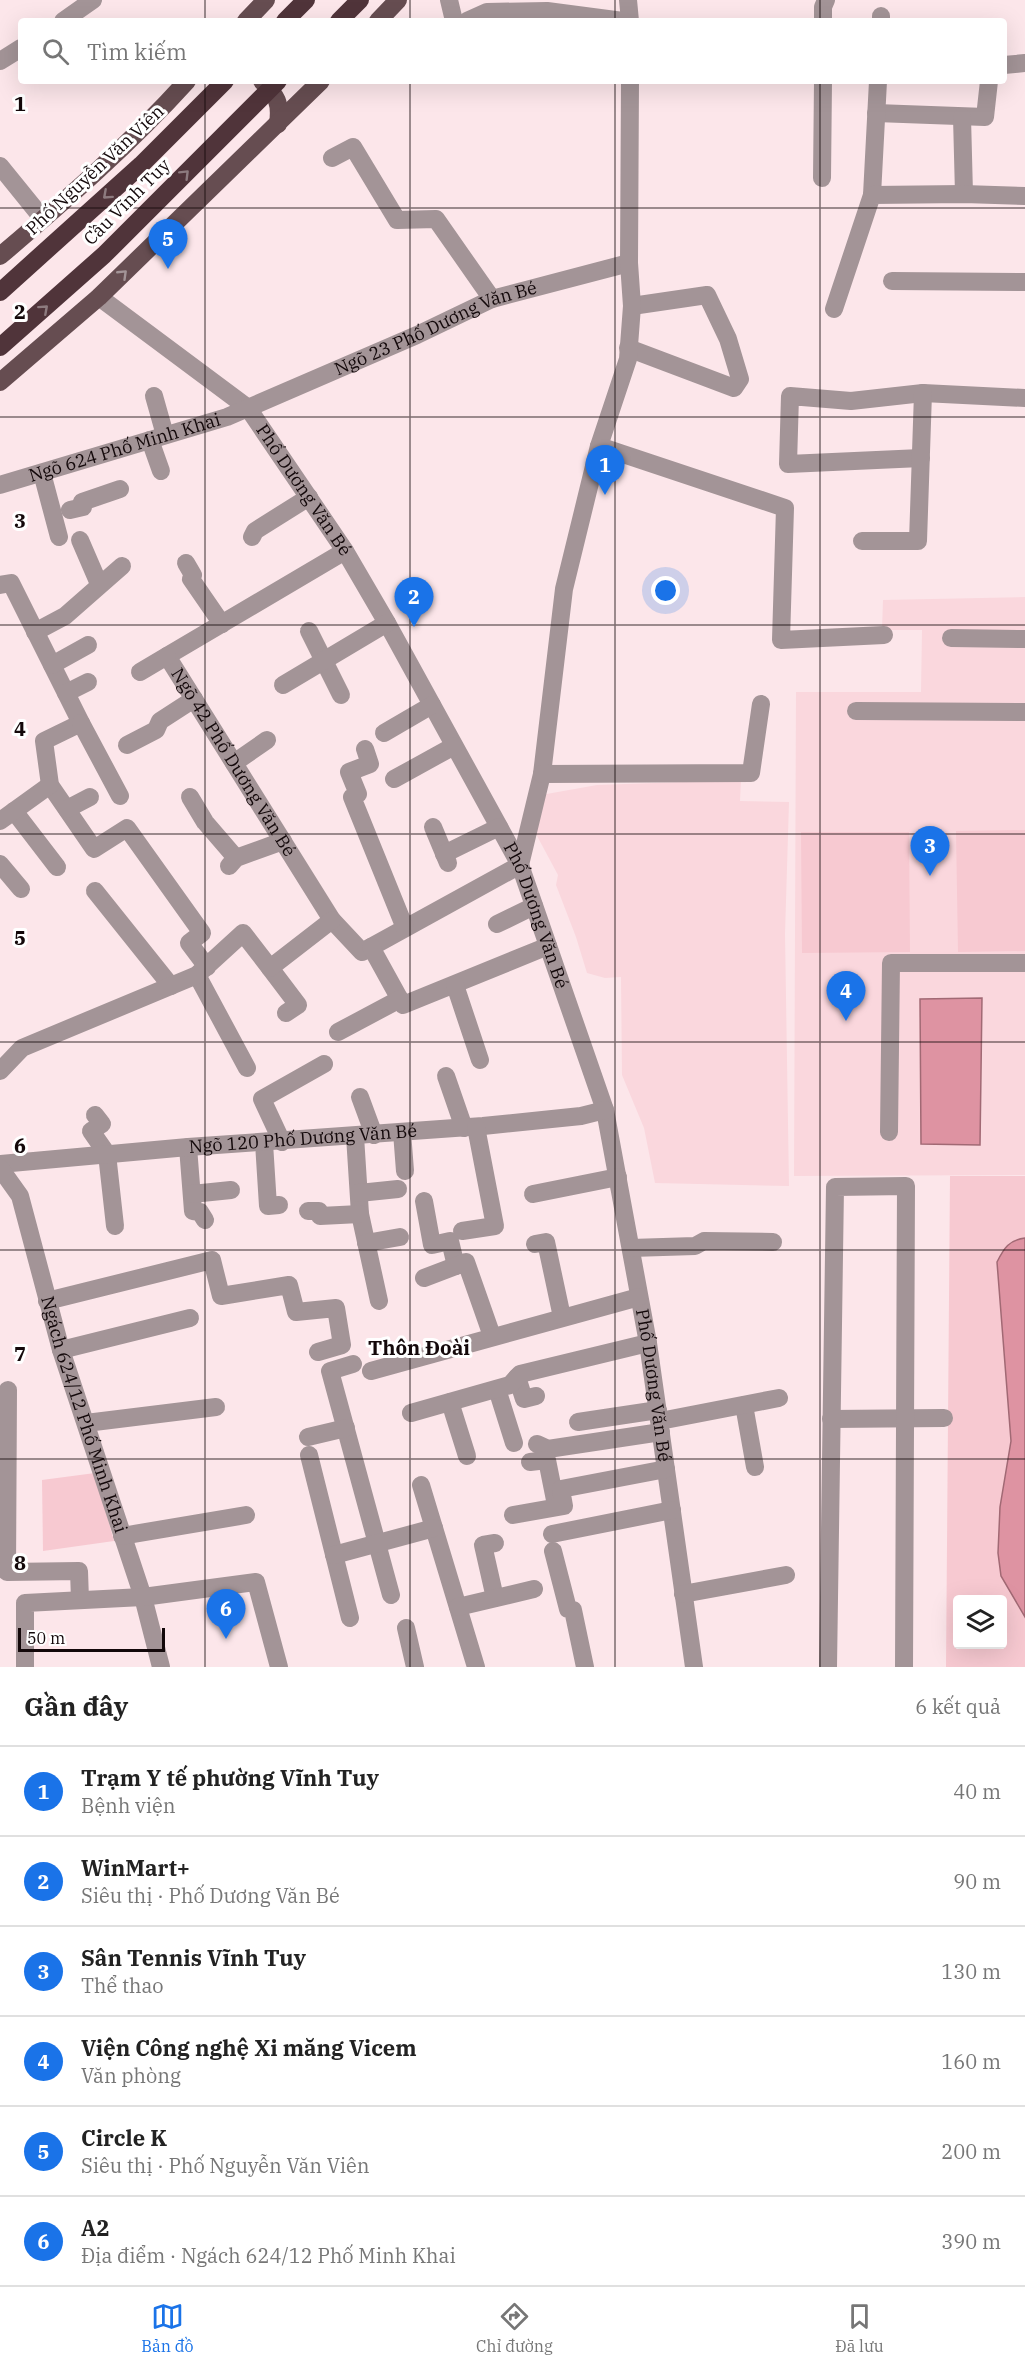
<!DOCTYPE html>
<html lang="vi">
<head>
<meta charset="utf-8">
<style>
	body { margin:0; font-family:"IBM Plex Serif",serif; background:#f6f6f6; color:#222 }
	.controls { position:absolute; right:18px; bottom:18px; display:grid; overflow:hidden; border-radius:6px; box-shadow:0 6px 24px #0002 }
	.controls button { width:54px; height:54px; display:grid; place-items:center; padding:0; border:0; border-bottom:2px solid #e0e0e0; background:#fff; color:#222; font:30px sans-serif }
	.scale { position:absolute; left:18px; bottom:15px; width:147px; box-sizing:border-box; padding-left:6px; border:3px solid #13080a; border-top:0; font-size:16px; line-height:21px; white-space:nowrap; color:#13080a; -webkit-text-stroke:4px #fff; paint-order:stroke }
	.you { position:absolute; left:666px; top:591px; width:21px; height:21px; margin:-15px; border:4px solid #fff; border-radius:50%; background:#1a73e8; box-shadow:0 0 0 9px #1a73e833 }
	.badge { display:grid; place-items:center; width:39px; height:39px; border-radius:50%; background:#1a73e8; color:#fff; font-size:20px; font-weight:700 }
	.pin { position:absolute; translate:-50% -50px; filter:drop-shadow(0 2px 3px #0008) }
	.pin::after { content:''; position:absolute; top:32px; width:21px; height:18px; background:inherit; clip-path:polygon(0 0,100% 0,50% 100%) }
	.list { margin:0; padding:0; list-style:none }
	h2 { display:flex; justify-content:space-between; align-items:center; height:78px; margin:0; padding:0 24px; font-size:26px }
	h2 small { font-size:20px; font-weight:400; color:#767676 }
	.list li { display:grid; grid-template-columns:39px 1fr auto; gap:18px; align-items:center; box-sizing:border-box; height:90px; padding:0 24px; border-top:2px solid #e0e0e0 }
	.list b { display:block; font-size:22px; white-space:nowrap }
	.list p { margin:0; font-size:20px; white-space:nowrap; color:#767676 }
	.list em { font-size:20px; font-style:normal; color:#767676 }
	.icon { flex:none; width:33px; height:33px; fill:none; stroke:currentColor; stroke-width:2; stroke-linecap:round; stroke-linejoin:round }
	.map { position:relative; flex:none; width:1025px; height:1667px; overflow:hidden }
	.search { position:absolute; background:#fff; box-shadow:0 6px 24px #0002; left:18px; right:18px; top:18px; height:66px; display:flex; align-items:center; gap:15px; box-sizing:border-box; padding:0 21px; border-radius:6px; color:#767676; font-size:22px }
	.sheet { height:618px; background:#fff }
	nav { display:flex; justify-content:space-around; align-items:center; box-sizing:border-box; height:84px; border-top:2px solid #e0e0e0; background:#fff; font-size:16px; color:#767676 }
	nav a { display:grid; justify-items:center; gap:3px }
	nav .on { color:#1a73e8 }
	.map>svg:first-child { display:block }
	.built { fill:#fad7dd }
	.green { fill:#f7c9d1; fill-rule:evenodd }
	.water { fill:#de93a2; stroke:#a16974; stroke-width:1.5 }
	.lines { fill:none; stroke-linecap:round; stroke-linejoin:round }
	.minor { stroke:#a39497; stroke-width:18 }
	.major { stroke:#664d51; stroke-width:18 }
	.highway { stroke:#50343a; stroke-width:18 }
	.highway-bridge { stroke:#50343a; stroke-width:18 }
	.oneway { stroke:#8d7b7f }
	.oneway2 { stroke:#a39497 }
	.grid { fill:none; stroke:#13080a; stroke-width:1.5; stroke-opacity:0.55 }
	.labels { text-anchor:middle; stroke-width:6; stroke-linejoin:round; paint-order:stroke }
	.street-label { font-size:18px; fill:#13080a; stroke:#fff }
	.neighbourhood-label { font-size:20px; font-weight:bold; fill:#13080a; stroke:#fff }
	.grid-label { font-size:20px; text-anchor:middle; font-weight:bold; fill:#13080a; stroke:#fff; stroke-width:6; stroke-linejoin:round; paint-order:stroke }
</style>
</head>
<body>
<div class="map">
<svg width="1025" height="1667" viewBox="0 0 1025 1667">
	<rect width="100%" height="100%" fill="#fce6ea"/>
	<g class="built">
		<polygon points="1025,597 1025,1175 794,1176 796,692 921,692 922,630 882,630 883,600"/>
		<polygon points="741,780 740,801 789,802 785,934 789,1186 655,1183 644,1128 622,1075 621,977 605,978 587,973 576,937 556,885 558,875 536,834 541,795 597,785"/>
	</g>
	<g class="green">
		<polygon points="1025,830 1025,951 958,952 956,831"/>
		<polygon points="801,832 909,832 910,952 802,953"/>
		<path d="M950 1176H1025V1667H946ZM958 1600H1002V1644H958Z"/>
		<polygon points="95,1473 114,1541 43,1551 42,1480"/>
	</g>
	<g class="water">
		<polygon points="982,998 980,1145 921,1144 920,999"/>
		<path d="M1025 1238V1617L1001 1576 998 1553 1000 1507 1011 1441 997 1262C1004 1248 1009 1240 1025 1238Z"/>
	</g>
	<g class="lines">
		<g class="minor">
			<polyline points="449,0 454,21"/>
			<polyline points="628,0 630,21"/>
			<polyline points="63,21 93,0"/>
			<polyline points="467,21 487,12 547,11 623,21"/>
			<polyline points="823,21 823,7 826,0"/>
			<polyline points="881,21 881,16"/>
			<polyline points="0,61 21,48"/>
			<polyline points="1004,65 1025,63"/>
			<polyline points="876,113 985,117 989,81"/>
			<polyline points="962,117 964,194"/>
			<polyline points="332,158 353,147 397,220 436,219 492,299"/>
			<polyline points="0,166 43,219"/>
			<polyline points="822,178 823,81"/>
			<polyline points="872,195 878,81"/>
			<polyline points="892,281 1025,282"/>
			<path id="s1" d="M99 297 248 408 345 551 387 623 520 865 605 1110 648 1343 694 1667"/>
			<polyline points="834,309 872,195 964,194 1025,196"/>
			<polyline points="628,348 734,388 740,379 728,339 707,295 632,306"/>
			<polyline points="154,396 165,435"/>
			<polyline points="150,440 161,471"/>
			<polyline points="599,446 785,508 781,640 884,635"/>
			<polyline points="921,458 788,464 790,396 851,401 923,393 1025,398"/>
			<polyline points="42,473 59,537"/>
			<path id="s2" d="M0 485 227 417 417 335 492 299 629 263"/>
			<polyline points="70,510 83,507 82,502 120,489"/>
			<polyline points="252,537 255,531 309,497"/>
			<polyline points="80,540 99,584"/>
			<polyline points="862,541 918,541 923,393"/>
			<path id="s3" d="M345 551 167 656 332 920 362 952 520 865 542 774 564 589 599 446 628 359 632 306 629 263 630 81"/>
			<polyline points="186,563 193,575 191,579 222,624"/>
			<polyline points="0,585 11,583 81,723 44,741 50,785 94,849 127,828 202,933 189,943 207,967"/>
			<polyline points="309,631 341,695"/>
			<polyline points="35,632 65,616 122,566"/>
			<polyline points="951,638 1025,639"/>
			<polyline points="52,665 88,645"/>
			<polyline points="140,672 167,656"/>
			<polyline points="283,685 387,623"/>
			<polyline points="66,693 88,682"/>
			<polyline points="856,711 1025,712"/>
			<polyline points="81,723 120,796"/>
			<polyline points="384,733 432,705"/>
			<polyline points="127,745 156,730 160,721 194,699"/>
			<polyline points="365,749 370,764 349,772 358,794 352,797 405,928"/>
			<polyline points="234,763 267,740"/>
			<polyline points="542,774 751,773 761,704"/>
			<polyline points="394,779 454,746"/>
			<polyline points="190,797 205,822 236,858"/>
			<polyline points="67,809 90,797"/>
			<polyline points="14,811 57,867"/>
			<polyline points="0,821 50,785"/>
			<polyline points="433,827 448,863"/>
			<polyline points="444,854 499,827"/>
			<polyline points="0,864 21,889"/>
			<polyline points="229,866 236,858 283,841"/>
			<polyline points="95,891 171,986"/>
			<polyline points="497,924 534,906"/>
			<polyline points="371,947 403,1005 548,946"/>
			<polyline points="270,968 298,1005 286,1013"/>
			<polyline points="197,975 247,1068"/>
			<polyline points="455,985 480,1060"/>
			<polyline points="338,1032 400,999"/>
			<polyline points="0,1071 22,1048 197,975 243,933 270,968 332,920"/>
			<polyline points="446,1076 464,1128"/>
			<polyline points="360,1097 374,1135"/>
			<polyline points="95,1115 102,1124 91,1131 107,1154 115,1226"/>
			<polyline points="402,1132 405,1171"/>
			<polyline points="889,1132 891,963 1025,963"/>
			<polyline points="355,1136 360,1214 379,1301"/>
			<polyline points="282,1142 262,1099 324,1064"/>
			<polyline points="264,1143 268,1206 279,1205"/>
			<polyline points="188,1147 193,1211 200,1212 205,1220"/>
			<path id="s4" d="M0 1164 188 1147 483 1126 581 1116 605 1110"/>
			<path id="s5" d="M0 1168 20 1196 61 1350 143 1597 161 1667"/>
			<polyline points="359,1193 398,1189"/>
			<polyline points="192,1194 231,1190"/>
			<polyline points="533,1194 618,1177"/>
			<polyline points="424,1201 432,1245 450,1241 456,1266"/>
			<polyline points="308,1211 319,1211 320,1216 360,1214"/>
			<polyline points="462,1231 495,1226 476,1127"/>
			<polyline points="366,1243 400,1237"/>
			<polyline points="535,1244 546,1242 562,1317"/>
			<polyline points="631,1248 695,1246 704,1241 773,1242"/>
			<polyline points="424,1278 466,1262 492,1336"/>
			<polyline points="47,1301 212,1260 221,1296 289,1285 296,1312 336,1308 342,1345 318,1352"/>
			<polyline points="61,1350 190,1318"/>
			<polyline points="353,1364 330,1371 391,1595"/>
			<polyline points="371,1371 639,1297"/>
			<polyline points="517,1377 524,1399 536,1396"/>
			<polyline points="497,1389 514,1443"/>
			<polyline points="8,1390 7,1572 79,1571 80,1600"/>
			<polyline points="450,1402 467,1456"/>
			<polyline points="744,1405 755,1467"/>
			<polyline points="411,1413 510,1385 520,1374 648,1343"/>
			<polyline points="831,1419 944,1418"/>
			<polyline points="660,1421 779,1398"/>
			<polyline points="578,1422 658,1410"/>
			<polyline points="86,1423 216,1407"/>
			<polyline points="308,1437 346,1428"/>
			<polyline points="537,1444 548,1449 661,1432"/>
			<polyline points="309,1455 350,1618"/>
			<polyline points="530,1462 547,1460 556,1505"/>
			<polyline points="421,1485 476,1667"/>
			<polyline points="513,1515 564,1506 561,1489 666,1469"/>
			<polyline points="552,1534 672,1510"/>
			<polyline points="122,1536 246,1515"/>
			<polyline points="553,1551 568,1609 573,1610 585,1667"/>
			<polyline points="334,1555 434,1528"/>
			<polyline points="683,1594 786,1575"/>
			<polyline points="495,1598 483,1545 495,1543"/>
			<polyline points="458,1607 534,1589"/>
			<polyline points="406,1628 415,1667"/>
			<polyline points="25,1667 25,1603 143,1597 256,1582 279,1667"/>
			<polyline points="828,1667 835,1187 906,1186 904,1667"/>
		</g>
		<g class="major">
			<polyline points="246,21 266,0"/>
			<polyline points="378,21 398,0"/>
			<path d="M262 81C277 97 281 102 278 124"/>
			<path d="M0 256C65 201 130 144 187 81"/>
			<polyline points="0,382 99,297 321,81"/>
		</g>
		<g class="highway">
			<polyline points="285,21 306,0"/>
			<polyline points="339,21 360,0"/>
			<polyline points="0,292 141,165 225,81"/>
		</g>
		<polyline class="highway-bridge" points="0,347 104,255 278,81"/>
	</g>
	<defs><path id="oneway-chevron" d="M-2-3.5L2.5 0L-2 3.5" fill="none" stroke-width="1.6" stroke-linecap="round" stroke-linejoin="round" transform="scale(1.5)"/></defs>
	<g class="oneway">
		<use href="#oneway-chevron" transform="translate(185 174) rotate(-45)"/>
		<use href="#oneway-chevron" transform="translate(107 195) rotate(138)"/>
		<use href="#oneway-chevron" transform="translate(44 309) rotate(-42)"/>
	</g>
	<use class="oneway2" href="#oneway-chevron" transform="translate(123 274) rotate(-44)"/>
	<path class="grid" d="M205 0V21M410 0V21M615 0V21M820 0V21M205 81V1667M410 81V1667M615 81V1667M820 81V1667M0 208H1025M0 417H1025M0 625H1025M0 834H1025M0 1042H1025M0 1250H1025M0 1459H1025"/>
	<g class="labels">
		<g class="street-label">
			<text transform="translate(95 170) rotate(-43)" y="6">Phố Nguyễn Văn Viên</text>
			<text transform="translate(127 202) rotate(-45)" y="6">Cầu Vĩnh Tuy</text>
			<text dy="6" stroke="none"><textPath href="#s2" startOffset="464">Ngõ 23 Phố Dương Văn Bé</textPath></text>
			<text dy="6" stroke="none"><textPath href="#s2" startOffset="130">Ngõ 624 Phố Minh Khai</textPath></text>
			<text dy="6" stroke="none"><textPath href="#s1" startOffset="285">Phố Dương Văn Bé</textPath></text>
			<text dy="6" stroke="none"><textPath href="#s3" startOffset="332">Ngõ 42 Phố Dương Văn Bé</textPath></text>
			<text dy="6" stroke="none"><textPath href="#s1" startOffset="771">Phố Dương Văn Bé</textPath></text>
			<text dy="6" stroke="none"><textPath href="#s4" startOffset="304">Ngõ 120 Phố Dương Văn Bé</textPath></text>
			<text dy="6" stroke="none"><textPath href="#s1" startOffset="1257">Phố Dương Văn Bé</textPath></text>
			<text dy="6" stroke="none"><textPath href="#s5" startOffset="262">Ngách 624/12 Phố Minh Khai</textPath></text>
		</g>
		<g class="neighbourhood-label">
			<text x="419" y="1355">Thôn Đoài</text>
		</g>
	</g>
	<g class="grid-label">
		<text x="20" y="111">1</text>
		<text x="20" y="319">2</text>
		<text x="20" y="528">3</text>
		<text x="20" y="736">4</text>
		<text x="20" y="945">5</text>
		<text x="20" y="1153">6</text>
		<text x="20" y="1361">7</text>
		<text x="20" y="1570">8</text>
	</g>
</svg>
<div class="controls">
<button><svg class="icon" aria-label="layers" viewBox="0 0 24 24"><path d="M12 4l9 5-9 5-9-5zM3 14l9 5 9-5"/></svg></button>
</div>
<div class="scale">50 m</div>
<div class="you"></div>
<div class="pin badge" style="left:605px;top:495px">1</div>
<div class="pin badge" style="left:414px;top:627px">2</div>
<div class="pin badge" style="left:930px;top:876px">3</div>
<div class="pin badge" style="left:846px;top:1021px">4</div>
<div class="pin badge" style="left:168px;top:269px">5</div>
<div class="pin badge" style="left:226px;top:1639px">6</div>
<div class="search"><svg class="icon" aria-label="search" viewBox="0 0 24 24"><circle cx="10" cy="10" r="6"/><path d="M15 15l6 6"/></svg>Tìm kiếm</div>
</div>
<section class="sheet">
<h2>Gần đây<small>6 kết quả</small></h2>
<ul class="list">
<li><span class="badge">1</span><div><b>Trạm Y tế phường Vĩnh Tuy</b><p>Bệnh viện</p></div><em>40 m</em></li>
<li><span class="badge">2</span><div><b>WinMart+</b><p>Siêu thị · Phố Dương Văn Bé</p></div><em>90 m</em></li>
<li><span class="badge">3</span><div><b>Sân Tennis Vĩnh Tuy</b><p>Thể thao</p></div><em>130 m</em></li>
<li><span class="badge">4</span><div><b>Viện Công nghệ Xi măng Vicem</b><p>Văn phòng</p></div><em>160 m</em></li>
<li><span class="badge">5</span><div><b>Circle K</b><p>Siêu thị · Phố Nguyễn Văn Viên</p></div><em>200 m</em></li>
<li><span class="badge">6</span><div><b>A2</b><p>Địa điểm · Ngách 624/12 Phố Minh Khai</p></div><em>390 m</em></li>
</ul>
</section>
<nav>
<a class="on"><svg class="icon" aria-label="map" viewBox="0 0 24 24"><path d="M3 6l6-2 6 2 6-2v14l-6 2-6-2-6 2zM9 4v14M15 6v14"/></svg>Bản đồ</a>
<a><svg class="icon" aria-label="directions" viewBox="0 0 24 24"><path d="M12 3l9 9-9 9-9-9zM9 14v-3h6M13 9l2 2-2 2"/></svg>Chỉ đường</a>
<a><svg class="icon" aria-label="saved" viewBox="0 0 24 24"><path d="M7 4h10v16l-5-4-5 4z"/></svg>Đã lưu</a>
</nav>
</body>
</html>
